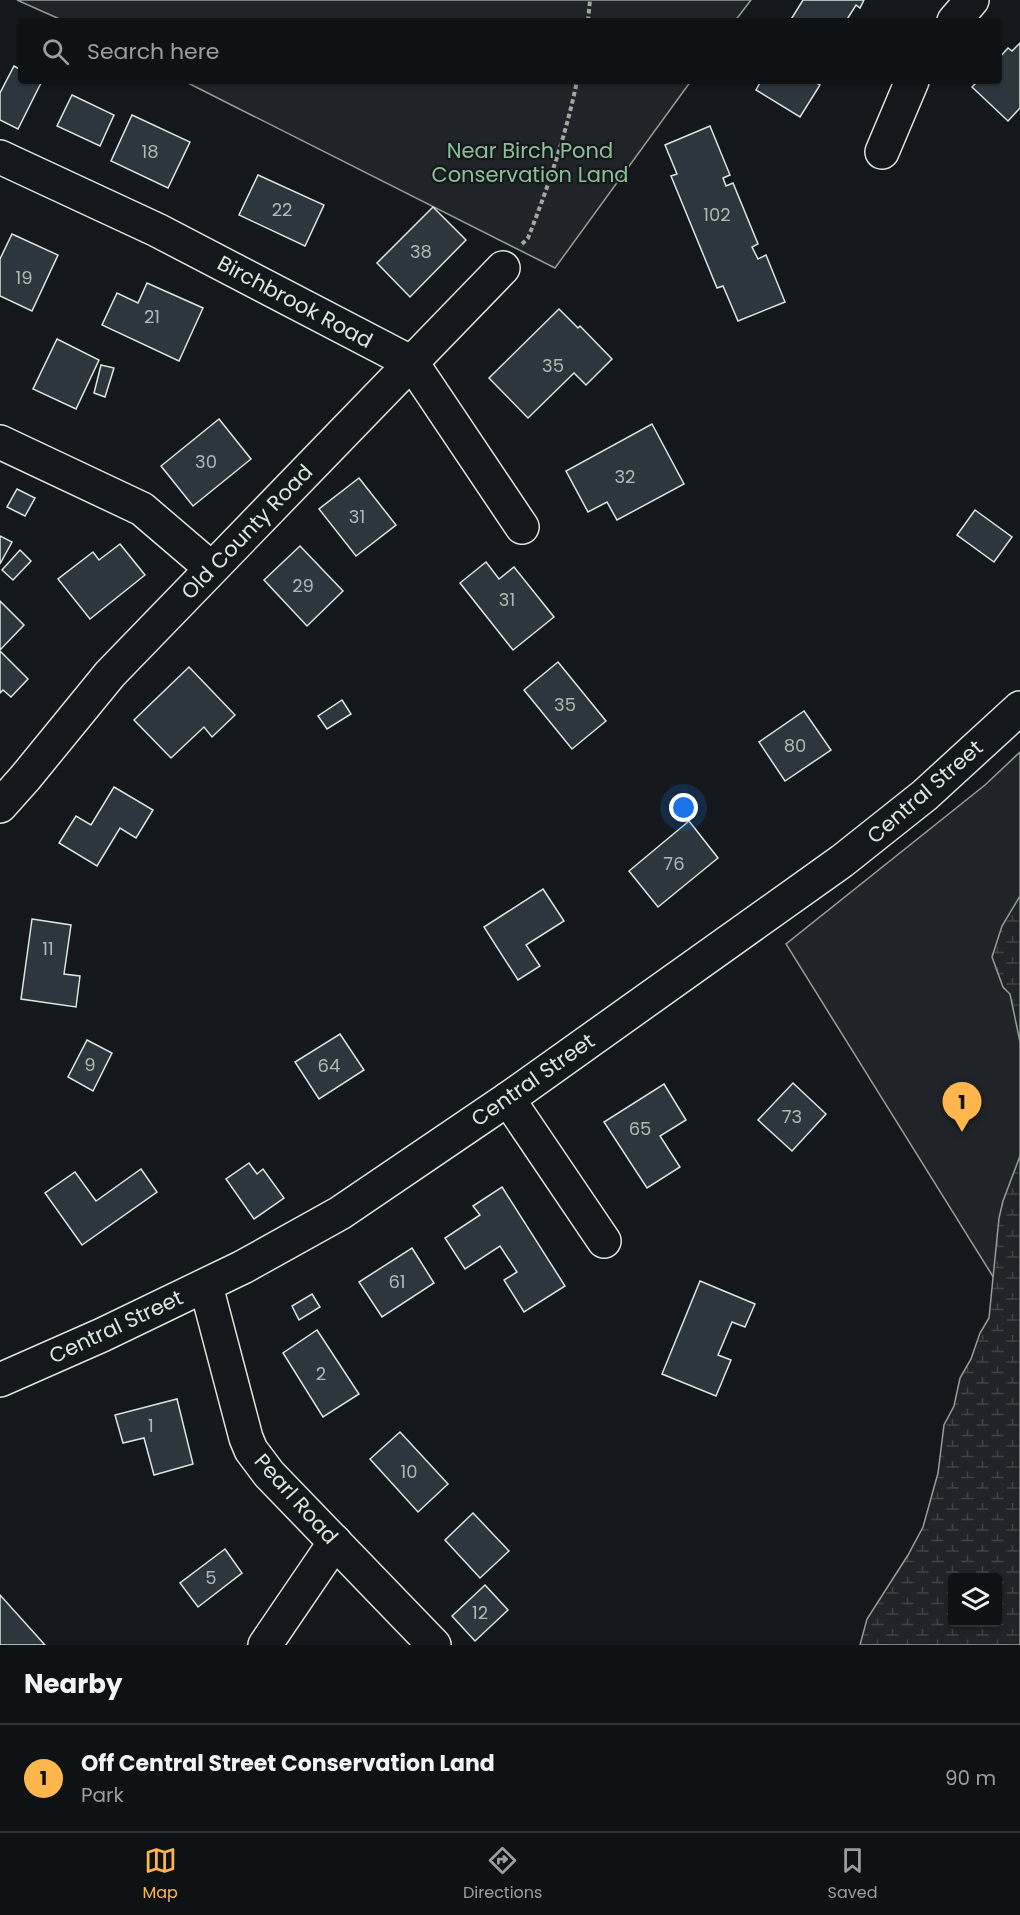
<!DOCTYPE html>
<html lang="en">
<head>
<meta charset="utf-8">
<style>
	body { margin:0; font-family:Poppins,sans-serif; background:#1d2022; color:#f1f3f6 }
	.controls { position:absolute; right:18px; bottom:18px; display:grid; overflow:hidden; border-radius:6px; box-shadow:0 2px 4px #0004 }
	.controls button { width:54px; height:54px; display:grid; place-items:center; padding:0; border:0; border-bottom:2px solid #2f3234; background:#0f1215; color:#f1f3f6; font:30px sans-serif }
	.you { position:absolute; left:684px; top:808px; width:21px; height:21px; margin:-15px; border:4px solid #fff; border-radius:50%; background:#1a73e8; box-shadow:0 0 0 9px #1a73e833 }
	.badge { display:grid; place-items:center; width:39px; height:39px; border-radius:50%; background:#ffb74d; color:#111; font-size:20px; font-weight:700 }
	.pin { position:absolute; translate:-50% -50px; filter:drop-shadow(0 2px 3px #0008) }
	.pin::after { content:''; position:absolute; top:32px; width:21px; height:18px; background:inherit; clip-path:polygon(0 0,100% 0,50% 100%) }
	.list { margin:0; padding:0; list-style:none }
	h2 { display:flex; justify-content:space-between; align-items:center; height:78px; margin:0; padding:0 24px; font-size:26px }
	h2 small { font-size:20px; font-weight:400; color:#9b9ea0 }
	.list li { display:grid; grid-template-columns:39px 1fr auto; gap:18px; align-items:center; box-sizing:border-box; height:108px; padding:0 24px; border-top:2px solid #2f3234 }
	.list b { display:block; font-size:22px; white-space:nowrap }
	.list p { margin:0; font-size:20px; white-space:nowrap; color:#9b9ea0 }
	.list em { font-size:20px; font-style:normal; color:#9b9ea0 }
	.icon { flex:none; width:33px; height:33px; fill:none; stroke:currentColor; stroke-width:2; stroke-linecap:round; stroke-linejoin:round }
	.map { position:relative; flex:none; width:1020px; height:1645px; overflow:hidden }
	.search { position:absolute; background:#0f1215; box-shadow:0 2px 4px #0004; left:18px; right:18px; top:18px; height:66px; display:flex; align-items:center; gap:15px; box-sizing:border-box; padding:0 21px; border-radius:6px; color:#9b9ea0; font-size:22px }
	.sheet { height:186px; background:#0f1215 }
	nav { display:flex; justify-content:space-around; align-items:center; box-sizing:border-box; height:84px; border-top:2px solid #2f3234; background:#0f1215; font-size:16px; color:#9b9ea0 }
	nav a { display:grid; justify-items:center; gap:3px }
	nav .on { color:#ffb74d }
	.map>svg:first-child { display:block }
	.green { fill:#202428; stroke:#939e99; stroke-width:1.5 }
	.wetland { fill:url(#wetland-marsh); stroke:#939e99; stroke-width:1.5; fill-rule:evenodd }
	.building { fill:#2c363c; stroke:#d8e6dc; stroke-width:1.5 }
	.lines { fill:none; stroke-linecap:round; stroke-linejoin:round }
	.minor-casing { stroke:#d8e6dc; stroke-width:36 }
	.path { stroke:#9da8a2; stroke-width:4; stroke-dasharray:4.5 3; stroke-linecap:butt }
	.minor { stroke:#14181c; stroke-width:33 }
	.labels { text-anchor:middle; stroke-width:4.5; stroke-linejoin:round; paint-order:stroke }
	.number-label { font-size:18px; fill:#adbab4 }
	.park-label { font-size:21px; fill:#8ac095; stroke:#14181c }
	.street-label { font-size:21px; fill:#d8e6dc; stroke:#14181c }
</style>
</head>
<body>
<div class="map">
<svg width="1020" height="1645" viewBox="0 0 1020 1645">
	<defs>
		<pattern id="wetland-marsh" width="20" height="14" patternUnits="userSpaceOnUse" patternTransform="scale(1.5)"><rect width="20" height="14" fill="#202428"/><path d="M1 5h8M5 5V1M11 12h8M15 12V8" fill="none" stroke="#404447"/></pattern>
	</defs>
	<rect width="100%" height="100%" fill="#14181c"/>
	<g class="green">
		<polygon points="17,0 751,0 735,21 64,21"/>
		<polygon points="184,81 691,81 555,268"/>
		<polygon points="1020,752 1020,1320 786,944 985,785"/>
	</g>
	<g class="wetland">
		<polygon points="1020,896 1020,1042 1010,994 1003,987 992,957 1002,926"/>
		<path d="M1020 1156V1645H860L867 1619 908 1555 923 1527 938 1473 944 1425 954 1406 960 1378 971 1359 980 1333 989 1318 999 1218 1003 1201ZM952 1578H998V1622H952Z"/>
	</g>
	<g class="building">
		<polygon points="803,0 864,0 860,8 856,5 846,21 790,21"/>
		<polygon points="1020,43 1020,108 1008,121 972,87 978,81 999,81 999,58 1008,48 1012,51"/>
		<polygon points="14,66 21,70 21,81 42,81 18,129 0,120 0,93"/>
		<polygon points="761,81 813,81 820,85 800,117 756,90"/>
		<polygon points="72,95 114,115 100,146 57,126"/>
		<polygon points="132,115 190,142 168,188 111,161"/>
		<polygon points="710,126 730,175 723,178 726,186 733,183 758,244 752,247 758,259 766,255 785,302 738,321 723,286 717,288 671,176 677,174 665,145"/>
		<polygon points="258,175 324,205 305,246 239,215"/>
		<polygon points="433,207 466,240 410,297 377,263"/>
		<polygon points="12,234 58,255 32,311 0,296 0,259"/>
		<polygon points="147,283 203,308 179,361 102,325 117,293 138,303"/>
		<polygon points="559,309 578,328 580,326 612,359 586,385 574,373 528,418 489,378"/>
		<polygon points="57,339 99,360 76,409 33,389"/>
		<polygon points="101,365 114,368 105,397 94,393"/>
		<polygon points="219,419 251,459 193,506 161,466"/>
		<polygon points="652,424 684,484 617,520 607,502 588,512 566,471"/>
		<polygon points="359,478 396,525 356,556 319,509"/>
		<polygon points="17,489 35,498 25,516 7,507"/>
		<polygon points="975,510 1012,537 994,562 957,535"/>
		<polygon points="0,536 12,542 0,564"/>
		<polygon points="120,544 145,575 90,619 58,579 93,552 99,560"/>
		<polygon points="300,546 343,591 307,626 264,580"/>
		<polygon points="20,550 31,561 13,580 2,570"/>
		<polygon points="486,562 499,579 514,567 554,617 513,650 460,583"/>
		<polygon points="0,601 24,625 0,650"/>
		<polygon points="0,651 28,679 11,697 3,690 0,693"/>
		<polygon points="558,662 606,721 572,749 524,690"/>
		<polygon points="189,667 235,715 212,737 204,727 171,758 134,720"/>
		<polygon points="342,700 351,714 327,729 318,716"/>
		<polygon points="804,711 831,750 785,781 759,742"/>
		<polygon points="114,787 153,810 136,838 120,828 97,866 59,843 76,816 91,825"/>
		<polygon points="689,821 718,858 658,907 629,871"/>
		<polygon points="543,889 564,921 526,945 540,966 518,980 484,927"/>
		<polygon points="32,919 71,925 64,974 80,976 76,1007 21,999"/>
		<polygon points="340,1034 364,1070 319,1099 295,1062"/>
		<polygon points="87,1040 112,1053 93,1091 68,1077"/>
		<polygon points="793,1083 826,1114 792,1151 758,1120"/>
		<polygon points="664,1084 686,1120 660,1136 680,1167 647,1188 604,1122"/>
		<polygon points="249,1163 257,1174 263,1169 284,1198 254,1219 226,1179"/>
		<polygon points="141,1169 157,1192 82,1245 45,1193 75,1172 96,1201"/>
		<polygon points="502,1187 565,1286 524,1312 504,1280 517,1272 500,1246 465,1269 445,1238 480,1215 473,1206"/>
		<polygon points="412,1248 434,1283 382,1317 359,1282"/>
		<polygon points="700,1281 755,1304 745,1327 732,1322 718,1355 731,1360 716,1396 662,1374"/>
		<polygon points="312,1294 320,1307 299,1320 292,1306"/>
		<polygon points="317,1330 359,1394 323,1417 283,1353"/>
		<polygon points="177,1399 193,1464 154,1475 144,1438 123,1443 115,1415"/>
		<polygon points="400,1432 448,1484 418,1512 370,1459"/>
		<polygon points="473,1513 509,1551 480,1578 445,1540"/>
		<polygon points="225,1549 242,1573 198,1607 180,1583"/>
		<polygon points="485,1585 508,1610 475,1641 452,1616"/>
		<polygon points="0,1595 45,1645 0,1645"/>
	</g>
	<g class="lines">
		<g class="minor-casing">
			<g id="minor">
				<polyline points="954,21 972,0"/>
				<polyline points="882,152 912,81"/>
				<polyline points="0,157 157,230 412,363 522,527"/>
				<polyline points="0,442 142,509 211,568"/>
				<polyline points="0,806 25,778 110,674 503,268"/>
				<polyline points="508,1099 604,1241"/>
				<polyline points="206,1286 246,1438 251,1450 269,1474 434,1645"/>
				<polyline points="0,1380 102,1335 243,1267 340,1213 508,1099 842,861 925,795 1020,708"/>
				<polyline points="265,1645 335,1542"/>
			</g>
		</g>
		<g class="path">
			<polyline points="588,21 590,0"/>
			<path d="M522 244 528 238C548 187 566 135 577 81"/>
		</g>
		<use href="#minor" class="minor"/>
	</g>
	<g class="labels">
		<g class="number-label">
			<text x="150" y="158">18</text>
			<text x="282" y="216">22</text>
			<text x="717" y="221">102</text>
			<text x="421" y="258">38</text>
			<text x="24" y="284">19</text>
			<text x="152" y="323">21</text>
			<text x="553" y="372">35</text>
			<text x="206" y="468">30</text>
			<text x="625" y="483">32</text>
			<text x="357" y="523">31</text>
			<text x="303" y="592">29</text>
			<text x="507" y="606">31</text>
			<text x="565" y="711">35</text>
			<text x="795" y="752">80</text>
			<text x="674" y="870">76</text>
			<text x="48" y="955">11</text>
			<text x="90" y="1071">9</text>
			<text x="329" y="1072">64</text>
			<text x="792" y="1123">73</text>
			<text x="640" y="1135">65</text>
			<text x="397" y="1288">61</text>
			<text x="321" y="1380">2</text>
			<text x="151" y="1432">1</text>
			<text x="409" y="1478">10</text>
			<text x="211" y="1584">5</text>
			<text x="480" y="1619">12</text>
		</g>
		<g class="park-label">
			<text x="530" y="158">Near Birch Pond<tspan x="530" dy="24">Conservation Land</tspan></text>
		</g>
		<g class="street-label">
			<text transform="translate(295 302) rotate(28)" y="7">Birchbrook Road</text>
			<text transform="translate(247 532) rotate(-46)" y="7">Old County Road</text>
			<text transform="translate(925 792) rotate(-41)" y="7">Central Street</text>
			<text transform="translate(533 1080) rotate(-35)" y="7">Central Street</text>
			<text transform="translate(116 1327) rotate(-25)" y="7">Central Street</text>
			<text transform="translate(296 1499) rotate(48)" y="7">Pearl Road</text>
		</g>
	</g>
</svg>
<div class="controls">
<button><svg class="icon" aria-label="layers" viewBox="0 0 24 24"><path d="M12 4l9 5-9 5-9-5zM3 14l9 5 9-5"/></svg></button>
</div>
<div class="you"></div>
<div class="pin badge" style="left:962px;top:1132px">1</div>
<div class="search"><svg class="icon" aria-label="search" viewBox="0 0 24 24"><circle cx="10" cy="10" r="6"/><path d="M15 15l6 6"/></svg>Search here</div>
</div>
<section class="sheet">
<h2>Nearby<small></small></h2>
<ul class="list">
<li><span class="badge">1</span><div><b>Off Central Street Conservation Land</b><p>Park</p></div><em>90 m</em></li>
</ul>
</section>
<nav>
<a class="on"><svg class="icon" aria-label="map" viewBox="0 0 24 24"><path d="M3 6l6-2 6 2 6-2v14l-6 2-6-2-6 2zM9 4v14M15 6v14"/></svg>Map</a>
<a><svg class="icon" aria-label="directions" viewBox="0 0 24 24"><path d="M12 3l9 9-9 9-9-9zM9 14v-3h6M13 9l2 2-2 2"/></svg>Directions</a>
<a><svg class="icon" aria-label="saved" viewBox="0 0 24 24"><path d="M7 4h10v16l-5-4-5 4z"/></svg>Saved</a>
</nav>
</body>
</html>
